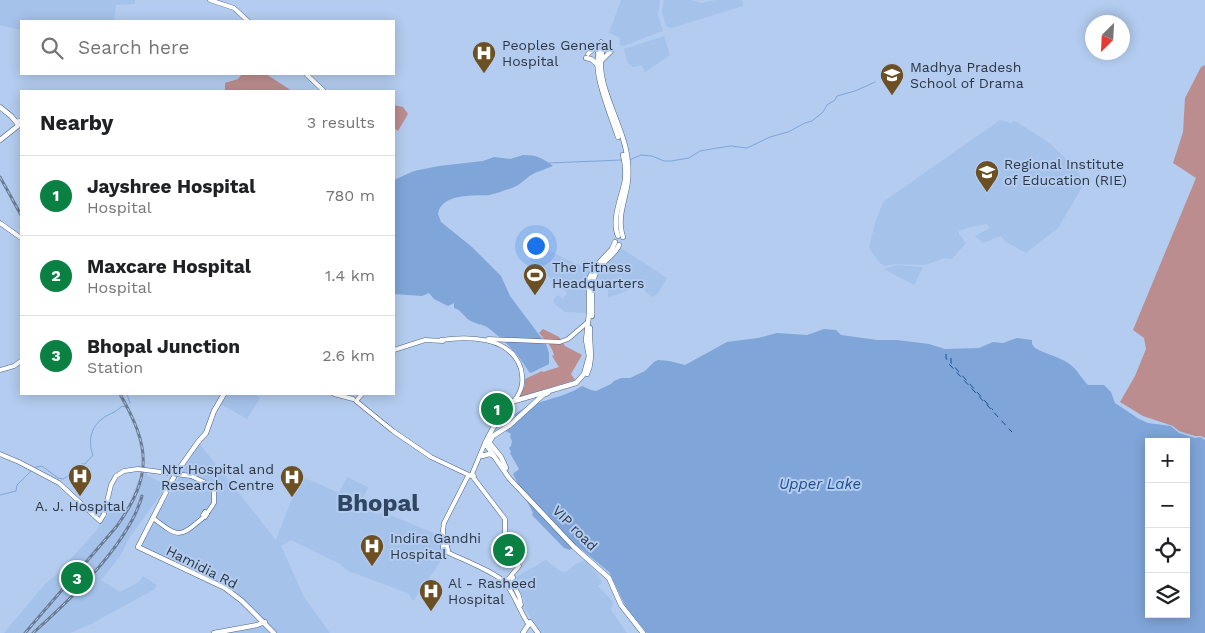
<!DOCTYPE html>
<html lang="en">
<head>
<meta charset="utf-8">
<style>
	body { margin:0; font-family:"Work Sans",sans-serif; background:#f6f6f6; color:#202124 }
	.controls { position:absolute; right:15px; bottom:15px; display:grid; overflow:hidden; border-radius:0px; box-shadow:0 2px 12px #0003 }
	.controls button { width:45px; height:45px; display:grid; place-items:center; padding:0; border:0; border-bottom:1px solid #e0e0e0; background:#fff; color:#202124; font:25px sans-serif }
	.compass { position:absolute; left:1085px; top:15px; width:45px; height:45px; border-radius:50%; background:#fff; box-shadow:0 2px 12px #0003; rotate:204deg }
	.you { position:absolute; left:535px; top:245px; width:18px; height:18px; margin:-12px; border:4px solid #fff; border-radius:50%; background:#1a73e8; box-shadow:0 0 0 8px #1a73e833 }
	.badge { display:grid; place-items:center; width:32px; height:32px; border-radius:50%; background:#0b8043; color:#fff; font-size:16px; font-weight:700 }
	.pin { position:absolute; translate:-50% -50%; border:2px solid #fff; box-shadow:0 1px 5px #0006 }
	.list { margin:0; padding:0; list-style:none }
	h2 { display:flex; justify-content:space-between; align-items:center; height:65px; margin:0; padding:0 20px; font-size:21px }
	h2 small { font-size:16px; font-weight:400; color:#757577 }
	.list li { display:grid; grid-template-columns:32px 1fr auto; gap:15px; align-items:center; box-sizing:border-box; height:80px; padding:0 20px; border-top:1px solid #e0e0e0 }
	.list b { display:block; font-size:19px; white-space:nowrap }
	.list p { margin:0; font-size:16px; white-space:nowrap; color:#757577 }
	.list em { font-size:16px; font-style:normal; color:#757577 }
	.icon { flex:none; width:28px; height:28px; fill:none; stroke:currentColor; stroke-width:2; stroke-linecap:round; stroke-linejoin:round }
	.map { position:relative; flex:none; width:1205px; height:633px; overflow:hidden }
	.search { position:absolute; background:#fff; box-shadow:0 2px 12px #0003; left:20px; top:20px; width:375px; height:55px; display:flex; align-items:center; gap:12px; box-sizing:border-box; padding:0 18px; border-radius:0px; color:#757577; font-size:19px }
	.panel { position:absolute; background:#fff; box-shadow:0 2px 12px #0003; left:20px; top:90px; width:375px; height:305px; border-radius:0px }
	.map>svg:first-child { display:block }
	.built { fill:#a5c2eb }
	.green { fill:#bc8d8f }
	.water { fill:#7fa5d9; fill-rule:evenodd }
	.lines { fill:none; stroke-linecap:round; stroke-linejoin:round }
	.stream { stroke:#7fa5d9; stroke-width:1 }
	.ferry { stroke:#1e4e8d; stroke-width:1; stroke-dasharray:6 5; stroke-linecap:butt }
	.secondary-casing { stroke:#4c6381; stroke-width:5 }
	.primary-casing { stroke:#4c6381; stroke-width:5.5 }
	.secondary { stroke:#fff; stroke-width:4 }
	.primary { stroke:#fff; stroke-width:4.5 }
	.rail-casing { stroke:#6a7b92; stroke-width:3 }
	.rail { stroke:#b3ccef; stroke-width:1; stroke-dasharray:4; stroke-linecap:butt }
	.secondary-bridge-casing { stroke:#4c6381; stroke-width:5; stroke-linecap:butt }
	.secondary-bridge { stroke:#fff; stroke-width:4 }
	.labels { text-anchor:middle; stroke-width:4; stroke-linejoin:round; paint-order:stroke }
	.poi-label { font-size:14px; fill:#2c3644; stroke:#b3ccef; text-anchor:start }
	.street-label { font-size:14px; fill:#2c3644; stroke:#b3ccef }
	.water-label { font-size:15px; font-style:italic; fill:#1e4e8d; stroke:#b3ccef }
	.town-label { font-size:24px; font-weight:bold; fill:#304562; stroke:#b3ccef }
</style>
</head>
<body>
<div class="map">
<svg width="1205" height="633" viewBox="0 0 1205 633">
	<rect width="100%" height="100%" fill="#b3ccef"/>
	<g class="built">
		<polygon points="0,0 135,0 135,4 116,5 114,21 21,21 21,30 0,25"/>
		<polygon points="621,0 660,0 658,15 663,31 623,46 620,45 619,37 609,33"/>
		<polygon points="664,0 691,0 701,3 716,0 742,0 743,6 672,28 667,27 665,23 662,11"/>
		<polygon points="664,36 670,55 645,72 641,65 633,67 627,62 624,49"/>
		<polygon points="1000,120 1012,123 1013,121 1017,122 1048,142 1076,168 1084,184 1058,228 1026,253 1006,242 1001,236 983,243 975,236 990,228 987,224 971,227 959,231 959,234 966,243 952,259 945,258 925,265 895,264 885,266 880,263 869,248 875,223 883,202"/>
		<polygon points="541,247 589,270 588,313 565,312 555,304 553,300 558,295 563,299 567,293 530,260"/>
		<polygon points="621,248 667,278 658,293 652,297 644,290 647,287 644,284 608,298 608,288 593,289 596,276 601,269"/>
		<polygon points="897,265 922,267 923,267 914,285 884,269"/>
		<polygon points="228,394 255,394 260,398 247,419 221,404"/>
		<polygon points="198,442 276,540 296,488 303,477 339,493 347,477 368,487 361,503 368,506 375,514 385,513 443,537 443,547 448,548 447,552 413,601 408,593 348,571 340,564 291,540 281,546 304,597 330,633 214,633 253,629 264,623 234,594 137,546 173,489"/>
		<polygon points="147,472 147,475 166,485 163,491 130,537 119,558 101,580 120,592 139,582 143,576 157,585 155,589 89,625 70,633 4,633 46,583 58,573 96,531 105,518 110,513 128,506 141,474"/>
		<polygon points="546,560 560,571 566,572 576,564 585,560 599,576 602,583 598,586 613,602 611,610 627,633 541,633 525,609 524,599 514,584 514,578"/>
	</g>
	<g class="green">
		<polygon points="1205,65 1205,438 1201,436 1195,436 1179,431 1173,426 1143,416 1120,402 1135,376 1146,349 1144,338 1133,330 1196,178 1173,163 1183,132 1185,98 1201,67"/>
		<polygon points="242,74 266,74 292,91 225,91 225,83 238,79"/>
		<polygon points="394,105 403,107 408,114 398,131 394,128"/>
		<path d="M543 329 559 337 565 346 582 355 571 374 575 380 519 397 525 385V379L542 371 543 372 559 367 552 356 554 355C552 346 545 340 539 333Z"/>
	</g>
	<g class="water">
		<path d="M523 155C536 155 543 158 553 166 546 169 538 171 531 175 524 180 520 185 512 188 505 190 496 194 489 195 474 196 441 193 438 214L441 222 472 247 501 276 510 296 546 344 549 353V364L531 373 529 372C518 353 504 340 487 327 482 324 475 324 469 320 464 316 460 309 454 308V303L448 306 434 299 429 293 422 296 394 294V180L414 171 439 166 483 161 494 157 510 159Z"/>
		<path d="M824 329 836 330 841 335 877 340H897L929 344 945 349 979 348 993 342 1003 343 1017 338 1032 340V344L1035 348C1047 355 1062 357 1072 366 1078 371 1082 379 1088 385H1104L1111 392 1115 403 1139 419 1148 423 1171 426 1179 433 1195 438 1200 437 1205 440V633H647L626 607 609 572 575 544 570 550 564 548 532 515 533 513 513 474 519 469 510 453 511 452 509 448 511 446 512 441 510 437 511 434 506 431 505 427 508 420 512 419 513 420 517 418 514 415C532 400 561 400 582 386L591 390 596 391 611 384 614 381 621 378H630L645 371 654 362 658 360 669 361 685 365 727 342 758 338 777 333 807 335ZM1149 442H1186V614H1149Z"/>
	</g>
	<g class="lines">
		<g class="stream">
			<polyline points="629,160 641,155 652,156 664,161 671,161 689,158 700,151 717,148 731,146 747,148 770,137 788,132 805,123 812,121 823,112 827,105 835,100 837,96 855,91 875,82"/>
			<polyline points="549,163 622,160"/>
			<polyline points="127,394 130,403"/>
			<path d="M36 467 42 466 58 478 63 479 79 469 81 464H85L93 455C88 443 90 428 102 419 109 413 114 414 122 406L126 407"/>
			<polyline points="0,495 16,491 17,485 31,471"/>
		</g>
		<g class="ferry">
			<polyline points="946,354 946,358 949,364 1012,432"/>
			<polyline points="951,358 951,363 993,410"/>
		</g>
		<g class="secondary-casing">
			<g id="secondary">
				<polyline points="210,0 234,8 248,21"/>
				<polyline points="588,54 601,42"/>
				<polyline points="306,74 324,91"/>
				<polyline points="0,223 21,238"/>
				<polyline points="488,339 560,342 568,339 588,322"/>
				<path d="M441 340C468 336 511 336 521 369 524 382 522 391 514 401"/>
				<polyline points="394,350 425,340 443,341"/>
				<polyline points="0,370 14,366 21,361"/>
				<polyline points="334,394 353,399"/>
				<polyline points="357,400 362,394"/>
				<polyline points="356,401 393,431 431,457 471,476"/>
				<polyline points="0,454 19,462 59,483 100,521 104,514"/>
				<polyline points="191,476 204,482 214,491 214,503 208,512"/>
				<path d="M468 476 444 523 443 530V548L447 552C461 559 498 573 506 584 516 597 520 612 529 625"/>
				<polyline points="474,476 472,474 485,443"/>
				<polyline points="473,477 505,519 505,535 519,566 505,583"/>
				<polygon points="205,512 207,514 205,517 203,515"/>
				<path d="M153 518C179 538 179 538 204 517"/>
				<polyline points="443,537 445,539 448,550"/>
				<polyline points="513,577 512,582 519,596 521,605"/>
			</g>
		</g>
		<g class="primary-casing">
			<g id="primary">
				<polygon points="600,51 602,52 601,55 598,53"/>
				<path d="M599 54C592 72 612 118 618 137"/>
				<path d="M602 55C595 81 621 123 626 150 628 160 629 170 628 180 626 199 616 218 623 237"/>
				<polyline points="586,58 591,59 597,64"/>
				<polyline points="602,60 611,51"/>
				<polyline points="0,107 11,116 17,123"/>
				<polygon points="20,121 21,124 18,125 17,122"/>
				<polyline points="0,140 19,125"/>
				<path d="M618 236C611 219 622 197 625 180 626 172 625 163 623 155"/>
				<polyline points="615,242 612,249 595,267 589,279 589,314 586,340 589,356 584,374 576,383 511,402 493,428 485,443 509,478 574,547 609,578 621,605 643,633"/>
				<path d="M592 316C593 298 588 280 601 265 607 259 616 253 619 245"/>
				<path d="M587 374C594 359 589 345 590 328"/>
				<polyline points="224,394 214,411 206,433 198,442 176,473 138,547 225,588 242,601 274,633"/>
				<polyline points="488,441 501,457 506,468"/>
				<polyline points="487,446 493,436 510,425 543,395 548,393"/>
				<polyline points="482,456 489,454 494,456"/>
				<polyline points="214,633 257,625 265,622"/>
				<polyline points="523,633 530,622 538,633"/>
			</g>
		</g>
		<use href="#secondary" class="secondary"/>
		<use href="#primary" class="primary"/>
		<g class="rail-casing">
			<g id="rail">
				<polyline points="0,177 21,215"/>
				<path d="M25 633 117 526C153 475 150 447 120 394"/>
				<path d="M33 633C69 601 129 543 142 496"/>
			</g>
		</g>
		<use href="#rail" class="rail"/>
		<g class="secondary-bridge-casing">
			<polyline id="secondary-bridge" points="104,514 111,485 116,476 124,471 138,469 191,476"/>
		</g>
		<use href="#secondary-bridge" class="secondary-bridge"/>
	</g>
	<defs>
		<g id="hospital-pin" transform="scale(1.25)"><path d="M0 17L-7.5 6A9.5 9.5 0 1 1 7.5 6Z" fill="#6c5023" stroke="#b3ccef"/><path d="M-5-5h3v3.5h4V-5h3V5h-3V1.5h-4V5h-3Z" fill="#fff"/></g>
		<g id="university-pin" transform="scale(1.25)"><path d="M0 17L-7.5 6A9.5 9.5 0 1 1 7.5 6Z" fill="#6c5023" stroke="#b3ccef"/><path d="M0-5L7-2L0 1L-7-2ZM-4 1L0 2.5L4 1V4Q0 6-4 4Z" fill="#fff"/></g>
		<g id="stadium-pin" transform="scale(1.25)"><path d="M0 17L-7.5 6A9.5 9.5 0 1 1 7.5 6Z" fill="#6c5023" stroke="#b3ccef"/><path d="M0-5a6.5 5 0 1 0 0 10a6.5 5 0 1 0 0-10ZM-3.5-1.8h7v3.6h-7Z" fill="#fff"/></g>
	</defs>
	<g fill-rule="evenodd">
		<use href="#hospital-pin" x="484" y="53"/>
		<use href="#university-pin" x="892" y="75"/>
		<use href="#university-pin" x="987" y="172"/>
		<use href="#stadium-pin" x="535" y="275"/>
		<use href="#hospital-pin" x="80" y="476"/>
		<use href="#hospital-pin" x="292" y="477"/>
		<use href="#hospital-pin" x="372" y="546"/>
		<use href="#hospital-pin" x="431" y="591"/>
	</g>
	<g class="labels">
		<g class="poi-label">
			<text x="502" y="50">Peoples General<tspan x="502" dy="16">Hospital</tspan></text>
			<text x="910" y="72">Madhya Pradesh<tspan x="910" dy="16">School of Drama</tspan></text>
			<text x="1004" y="169">Regional Institute<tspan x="1004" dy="16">of Education (RIE)</tspan></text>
			<text x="552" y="272">The Fitness<tspan x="552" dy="16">Headquarters</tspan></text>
			<text x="274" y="474" text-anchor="end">Ntr Hospital and<tspan x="274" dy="16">Research Centre</tspan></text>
			<text x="80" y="511" text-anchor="middle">A. J. Hospital</text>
			<text x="390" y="543">Indira Gandhi<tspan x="390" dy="16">Hospital</tspan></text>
			<text x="448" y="588">Al - Rasheed<tspan x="448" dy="16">Hospital</tspan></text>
		</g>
		<g class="street-label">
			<text transform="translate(575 528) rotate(45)" y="5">VIP road</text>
			<text transform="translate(202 567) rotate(27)" y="5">Hamidia Rd</text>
		</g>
		<g class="water-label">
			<text x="820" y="489">Upper Lake</text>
		</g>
		<g class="town-label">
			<text x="378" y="511">Bhopal</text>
		</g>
	</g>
</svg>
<div class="controls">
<button>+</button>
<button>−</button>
<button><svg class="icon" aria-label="locate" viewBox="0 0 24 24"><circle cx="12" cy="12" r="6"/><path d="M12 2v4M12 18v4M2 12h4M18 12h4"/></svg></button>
<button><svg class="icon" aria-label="layers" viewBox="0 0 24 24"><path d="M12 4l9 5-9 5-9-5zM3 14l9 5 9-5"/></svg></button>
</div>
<svg class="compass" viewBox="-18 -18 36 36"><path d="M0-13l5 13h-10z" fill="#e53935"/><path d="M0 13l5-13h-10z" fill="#757577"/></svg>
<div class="you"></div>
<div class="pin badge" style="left:497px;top:409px">1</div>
<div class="pin badge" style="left:509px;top:550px">2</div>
<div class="pin badge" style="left:77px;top:578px">3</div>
<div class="search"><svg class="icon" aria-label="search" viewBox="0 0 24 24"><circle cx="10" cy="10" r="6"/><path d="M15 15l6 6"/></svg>Search here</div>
<section class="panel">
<h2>Nearby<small>3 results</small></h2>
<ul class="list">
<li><span class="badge">1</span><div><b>Jayshree Hospital</b><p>Hospital</p></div><em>780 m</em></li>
<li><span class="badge">2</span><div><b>Maxcare Hospital</b><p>Hospital</p></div><em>1.4 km</em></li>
<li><span class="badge">3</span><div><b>Bhopal Junction</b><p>Station</p></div><em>2.6 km</em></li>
</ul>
</section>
</div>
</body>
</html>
